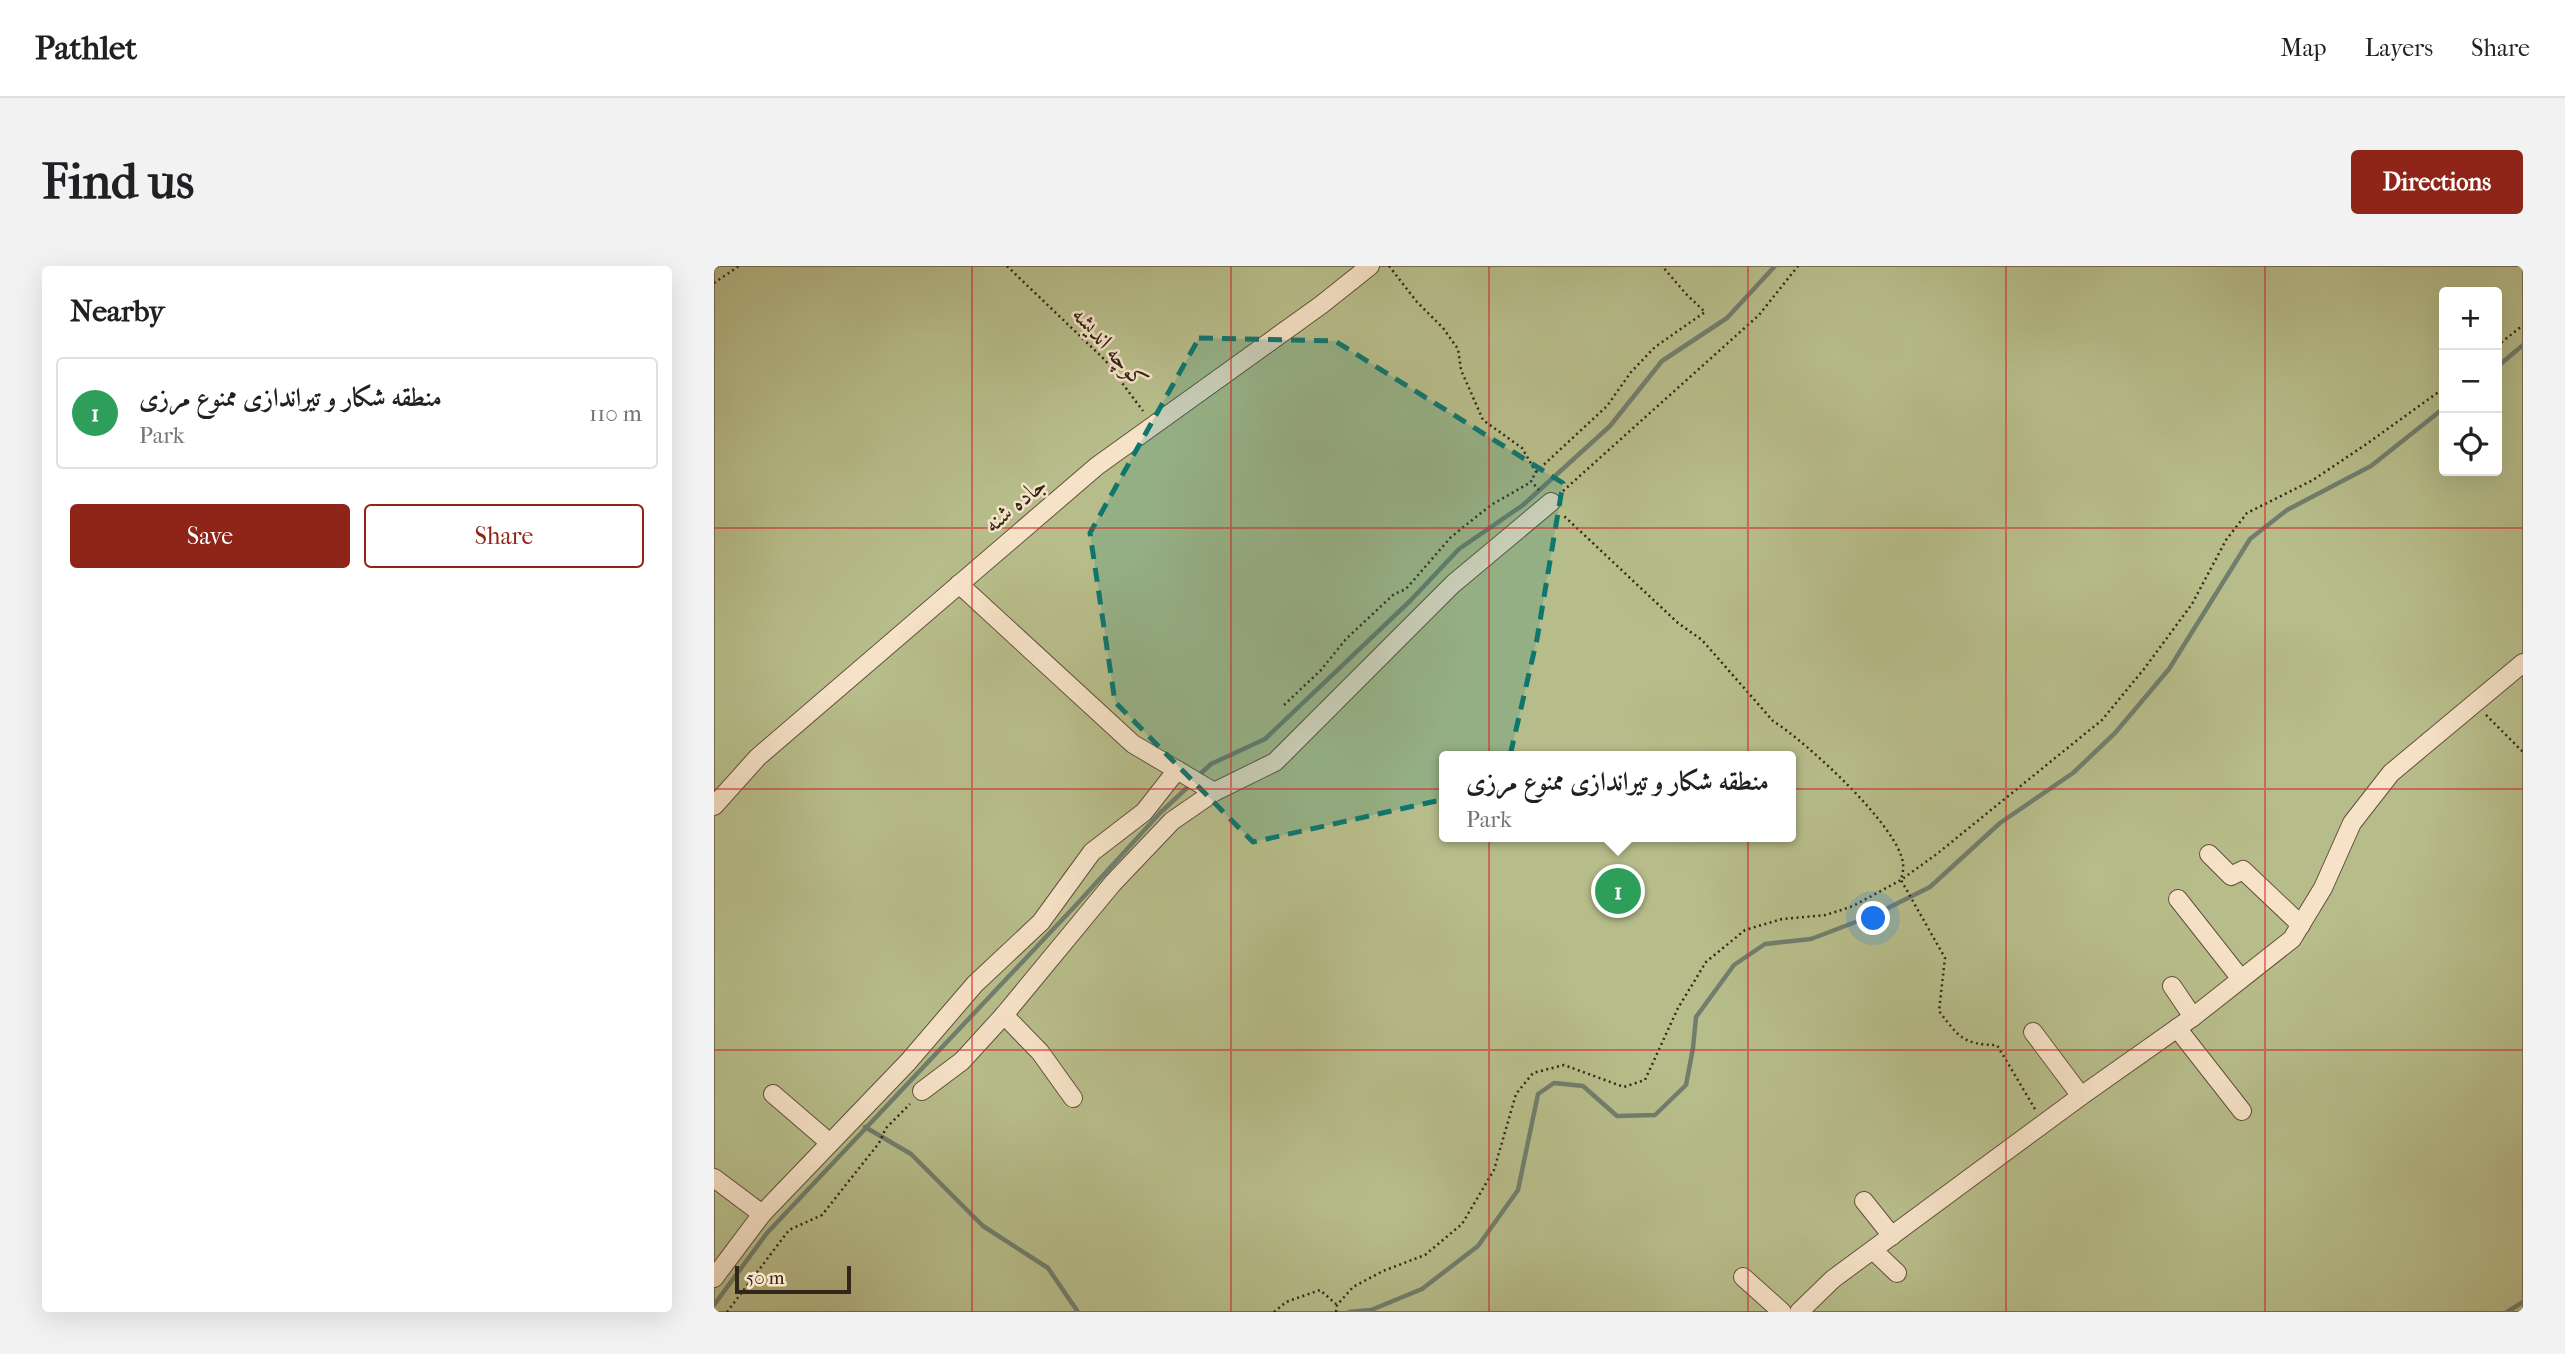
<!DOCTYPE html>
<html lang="en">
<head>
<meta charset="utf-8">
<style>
	body { margin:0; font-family:"IM FELL French Canon",Amiri,serif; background:#f2f2f2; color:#202124 }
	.controls { position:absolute; right:21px; top:21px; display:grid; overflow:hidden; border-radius:7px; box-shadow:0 7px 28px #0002 }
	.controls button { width:63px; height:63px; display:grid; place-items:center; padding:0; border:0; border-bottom:2px solid #e0e0e0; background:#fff; color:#202124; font:35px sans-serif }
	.scale { position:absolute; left:21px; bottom:18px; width:116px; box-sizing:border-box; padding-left:7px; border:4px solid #322618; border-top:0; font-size:19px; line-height:24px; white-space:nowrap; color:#322618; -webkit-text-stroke:5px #f6e2c7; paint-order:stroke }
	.you { position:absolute; left:1160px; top:653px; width:24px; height:24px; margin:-18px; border:5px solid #fff; border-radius:50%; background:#1a73e8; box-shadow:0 0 0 10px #1a73e833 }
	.badge { display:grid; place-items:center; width:46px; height:46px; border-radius:50%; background:#8f2418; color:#fff; font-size:23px; font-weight:700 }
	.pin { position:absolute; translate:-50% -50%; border:4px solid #fff; box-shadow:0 2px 7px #0006 }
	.popup { position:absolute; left:725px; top:485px; width:357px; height:91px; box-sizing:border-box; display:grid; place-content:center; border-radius:7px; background:#fff; filter:drop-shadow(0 2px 5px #0005); font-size:23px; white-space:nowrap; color:#757577 }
	.popup b { font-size:26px; color:#202124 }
	.popup::after { content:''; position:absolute; left:50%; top:100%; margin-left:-14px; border:14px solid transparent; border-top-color:#fff }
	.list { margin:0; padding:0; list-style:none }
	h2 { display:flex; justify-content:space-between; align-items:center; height:91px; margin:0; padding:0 28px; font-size:30px }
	h2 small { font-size:23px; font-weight:400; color:#757577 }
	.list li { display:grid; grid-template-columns:46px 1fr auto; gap:21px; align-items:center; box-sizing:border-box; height:112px; margin:0 14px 14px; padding:0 14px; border:2px solid #e0e0e0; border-radius:7px }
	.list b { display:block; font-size:26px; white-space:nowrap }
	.list p { margin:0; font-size:23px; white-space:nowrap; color:#757577 }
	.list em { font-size:23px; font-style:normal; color:#757577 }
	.actions { display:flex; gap:14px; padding:21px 28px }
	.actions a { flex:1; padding:16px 0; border:2px solid #8f2418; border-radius:7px; text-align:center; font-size:24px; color:#8f2418 }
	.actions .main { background:#8f2418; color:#fff }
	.icon { flex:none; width:38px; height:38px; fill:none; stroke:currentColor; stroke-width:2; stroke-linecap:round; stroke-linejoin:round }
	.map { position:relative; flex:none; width:1809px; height:1046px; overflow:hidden; border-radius:7px }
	header { display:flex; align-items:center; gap:42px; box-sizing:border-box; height:98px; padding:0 35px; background:#fff; border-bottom:2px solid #e0e0e0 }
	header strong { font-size:33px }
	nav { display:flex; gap:38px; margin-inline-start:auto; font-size:24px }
	.intro { display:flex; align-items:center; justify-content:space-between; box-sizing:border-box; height:168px; padding:0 42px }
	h1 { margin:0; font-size:49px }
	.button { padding:18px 32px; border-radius:7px; background:#8f2418; color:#fff; font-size:24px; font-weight:700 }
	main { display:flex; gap:42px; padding:0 42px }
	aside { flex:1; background:#fff; border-radius:7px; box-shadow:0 7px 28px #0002 }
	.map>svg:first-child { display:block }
	.green { fill:#b7bd8a; stroke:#747251; stroke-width:2; fill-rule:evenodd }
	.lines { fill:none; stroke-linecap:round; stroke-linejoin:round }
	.stream { stroke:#717e6e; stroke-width:4.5 }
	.minor-casing { stroke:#62513c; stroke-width:20 }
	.path { stroke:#322618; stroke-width:2.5; stroke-dasharray:2 3.5; stroke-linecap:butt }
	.minor { stroke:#f6e2c7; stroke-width:18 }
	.marked { fill:#0f766e; fill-opacity:0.2; stroke:#0f766e; stroke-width:5; stroke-dasharray:14 9; stroke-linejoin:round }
	.grid { fill:none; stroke:#d62828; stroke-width:2; stroke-opacity:0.55 }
	.labels { text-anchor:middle; stroke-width:5; stroke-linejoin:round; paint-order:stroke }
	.street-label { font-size:24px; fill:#322618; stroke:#f6e2c7 }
</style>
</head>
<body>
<header>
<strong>Pathlet</strong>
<nav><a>Map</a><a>Layers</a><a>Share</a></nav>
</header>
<div class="intro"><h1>Find us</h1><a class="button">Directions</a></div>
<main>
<aside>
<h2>Nearby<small></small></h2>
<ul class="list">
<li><span class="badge" style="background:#2e9e5b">1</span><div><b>منطقه شکار و تیراندازی ممنوع مرزی</b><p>Park</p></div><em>110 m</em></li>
</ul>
<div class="actions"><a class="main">Save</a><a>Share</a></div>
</aside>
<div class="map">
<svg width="1809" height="1046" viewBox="0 0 1809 1046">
	<rect width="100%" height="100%" fill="#f1d3a9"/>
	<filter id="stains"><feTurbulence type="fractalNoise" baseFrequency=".00286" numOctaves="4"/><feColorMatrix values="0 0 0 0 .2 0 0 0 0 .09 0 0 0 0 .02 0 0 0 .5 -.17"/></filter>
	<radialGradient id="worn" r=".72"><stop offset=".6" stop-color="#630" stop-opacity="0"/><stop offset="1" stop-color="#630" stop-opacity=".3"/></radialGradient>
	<path class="green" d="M0 0H1809V1046H0ZM1730 26H1783V205H1730ZM731 490H1077V571H731Z"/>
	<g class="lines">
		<g class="stream">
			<polyline points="0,2 3,0"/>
			<polyline points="1783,101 1809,79"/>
			<polyline points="484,510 497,498 551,473 696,335 745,283 809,239 896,160 948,95 1013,52 1061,0"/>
			<polyline points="151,861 197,888 269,960 334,1002 364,1046"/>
			<polyline points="0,1039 53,967 362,639 446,547 476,519"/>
			<polyline points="635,1046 657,1044 708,1023 764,980 804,924 824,828 840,817 869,820 903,850 941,849 972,819 979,782 982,751 1020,699 1051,678 1097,673 1160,649 1216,621 1286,557 1359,507 1401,467 1455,403 1536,273 1573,244 1657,200 1730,142"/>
			<polyline points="1793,1046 1809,1036"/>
		</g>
		<g class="minor-casing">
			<g id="minor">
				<polyline points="245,318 419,478 463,504"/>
				<polyline points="0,540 44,491 383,200 607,39 656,0"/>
				<polyline points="1495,588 1517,610 1529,604 1587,659"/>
				<polyline points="1464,633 1527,713"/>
				<polyline points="1458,720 1479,751"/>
				<polyline points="290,749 326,786 359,832"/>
				<polyline points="1463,762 1528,845"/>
				<polyline points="1319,766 1367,830"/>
				<polyline points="208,825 248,795 290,749 399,617 458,555 500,526"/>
				<polyline points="59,828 116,877"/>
				<polyline points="0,912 48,948 194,796 261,718 327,656 378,586 430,546 463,504 500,526 561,496 739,318 837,236"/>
				<polyline points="1150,935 1178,970"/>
				<polyline points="1159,984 1183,1007"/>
				<polyline points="1029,1011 1068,1046"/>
				<polyline points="0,1012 48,948"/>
				<polyline points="1085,1046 1119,1013 1367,830 1479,751 1578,673 1609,622 1638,557 1677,507 1809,397"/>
			</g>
		</g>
		<g class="path">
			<polyline points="293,0 391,94 429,145"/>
			<polyline points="675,0 703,36 729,62 744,83 747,104 769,154 808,182 822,206 817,215 825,224"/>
			<polyline points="0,17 25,0"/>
			<polyline points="1783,80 1809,59"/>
			<polyline points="822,206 893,140 917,106 941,81 991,46 973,29 948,0"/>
			<polyline points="849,225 1045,49 1084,0"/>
			<polyline points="570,439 607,404 632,373 680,328 692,323 737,271 777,239 817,216"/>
			<polyline points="1772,449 1809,486"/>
			<path d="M1321 843 1283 779C1249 779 1244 770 1225 745L1231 692 1187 614 1224 587 1388 454 1430 403 1478 338 1512 274 1533 247 1599 214 1654 177 1730 122"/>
			<polyline points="13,1046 75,964 108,949 165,877 172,862 196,838"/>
			<polyline points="560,1046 572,1036 606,1024 622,1038"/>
			<path d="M622 1046 623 1039 639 1021 669 1005 711 989 748 958 780 904 802 828 819 807 850 799 910 821 931 814 964 742 992 696 1031 664 1068 653 1112 649 1139 640 1187 614C1188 609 1190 603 1189 598 1186 561 1091 475 1059 455L988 374 964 357 849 249"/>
		</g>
		<use href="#minor" class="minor"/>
	</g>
	<path class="marked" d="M485 72 621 75 849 217 823 373 789 520 539 576 401 436 376 267Z"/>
	<path class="grid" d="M258 0V1046M517 0V1046M775 0V1046M1034 0V1046M1292 0V1046M1551 0V1046M0 262H1809M0 523H1809M0 784H1809"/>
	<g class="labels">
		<g class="street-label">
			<text transform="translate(396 81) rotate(48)" y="8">کوچه اندیشه</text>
			<text transform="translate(301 238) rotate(-40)" y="8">جاده شنه</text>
		</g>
	</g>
	<rect width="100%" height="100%" filter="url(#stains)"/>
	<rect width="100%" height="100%" fill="url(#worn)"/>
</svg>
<div class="controls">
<button>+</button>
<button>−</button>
<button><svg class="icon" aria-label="locate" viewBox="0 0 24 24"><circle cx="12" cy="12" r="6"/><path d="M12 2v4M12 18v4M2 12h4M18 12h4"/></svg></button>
</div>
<div class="scale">50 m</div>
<div class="you"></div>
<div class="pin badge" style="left:904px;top:625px;background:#2e9e5b">1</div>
<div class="popup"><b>منطقه شکار و تیراندازی ممنوع مرزی</b>Park</div>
</div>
</main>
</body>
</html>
